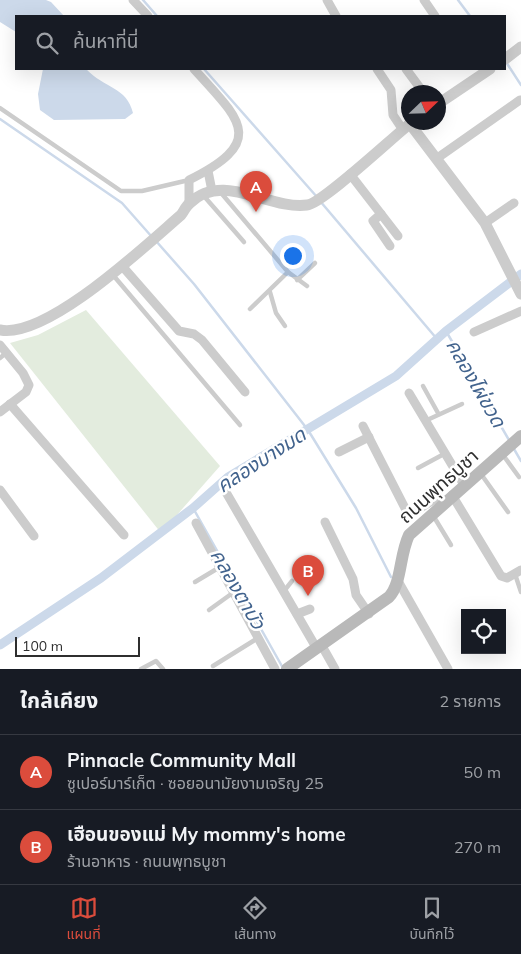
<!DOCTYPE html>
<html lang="th">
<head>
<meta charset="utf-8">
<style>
	body { margin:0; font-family:Mulish,"Noto Sans Thai",sans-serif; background:#20242c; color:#f1f3f6 }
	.controls { position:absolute; right:15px; bottom:15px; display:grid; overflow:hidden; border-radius:0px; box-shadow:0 5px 20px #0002 }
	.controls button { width:45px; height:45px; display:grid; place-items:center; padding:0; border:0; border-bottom:1px solid #363941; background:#171b24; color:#f1f3f6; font:25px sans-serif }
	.compass { position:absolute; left:401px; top:85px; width:45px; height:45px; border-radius:50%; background:#171b24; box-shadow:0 5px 20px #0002; rotate:67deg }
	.scale { position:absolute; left:15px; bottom:12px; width:125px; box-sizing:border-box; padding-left:5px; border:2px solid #2f2f2f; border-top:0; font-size:14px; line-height:18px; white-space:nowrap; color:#2f2f2f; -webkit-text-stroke:4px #fff; paint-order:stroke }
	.you { position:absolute; left:292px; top:255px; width:18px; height:18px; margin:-12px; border:4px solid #fff; border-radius:50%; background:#1a73e8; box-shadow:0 0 0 8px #1a73e833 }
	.badge { display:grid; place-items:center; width:32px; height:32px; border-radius:50%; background:#db4c3c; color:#fff; font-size:16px; font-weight:700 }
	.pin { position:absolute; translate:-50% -41px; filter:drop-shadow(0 1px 2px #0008) }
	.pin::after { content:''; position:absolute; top:26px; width:18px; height:15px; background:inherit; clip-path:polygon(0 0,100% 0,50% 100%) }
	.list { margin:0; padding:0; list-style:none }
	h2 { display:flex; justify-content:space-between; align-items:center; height:65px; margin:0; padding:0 20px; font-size:21px }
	h2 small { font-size:16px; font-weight:400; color:#9ea1a6 }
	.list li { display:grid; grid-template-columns:32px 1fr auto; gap:15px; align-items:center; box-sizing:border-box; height:75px; padding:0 20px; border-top:1px solid #363941 }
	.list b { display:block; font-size:19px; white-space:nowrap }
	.list p { margin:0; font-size:16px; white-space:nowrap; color:#9ea1a6 }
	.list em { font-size:16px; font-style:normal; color:#9ea1a6 }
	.icon { flex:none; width:28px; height:28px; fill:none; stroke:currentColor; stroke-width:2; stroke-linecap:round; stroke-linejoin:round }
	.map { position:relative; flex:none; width:521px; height:669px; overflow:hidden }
	.search { position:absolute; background:#171b24; box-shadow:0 5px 20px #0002; left:15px; right:15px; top:15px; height:55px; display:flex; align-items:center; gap:12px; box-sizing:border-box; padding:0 18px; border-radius:0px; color:#9ea1a6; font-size:19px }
	.sheet { height:215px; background:#171b24 }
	nav { display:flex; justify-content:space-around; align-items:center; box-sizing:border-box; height:70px; border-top:1px solid #363941; background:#171b24; font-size:14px; color:#9ea1a6 }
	nav a { display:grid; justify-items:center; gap:2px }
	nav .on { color:#db4c3c }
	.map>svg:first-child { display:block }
	.green { fill:#e3ecde }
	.water { fill:#ccd9ea }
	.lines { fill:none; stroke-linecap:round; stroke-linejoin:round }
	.stream { stroke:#ccd9ea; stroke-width:2.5 }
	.canal { stroke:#ccd9ea; stroke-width:9 }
	.service { stroke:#ccc; stroke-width:4.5 }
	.minor { stroke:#ccc; stroke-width:9 }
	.tertiary { stroke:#ccc; stroke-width:11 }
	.secondary { stroke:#b9b9b9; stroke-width:12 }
	.labels { text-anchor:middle; stroke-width:5; stroke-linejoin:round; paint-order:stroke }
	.street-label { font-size:19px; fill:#2f2f2f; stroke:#fff }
	.water-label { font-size:20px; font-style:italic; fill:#42638d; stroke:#fff }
</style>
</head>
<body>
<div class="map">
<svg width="521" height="669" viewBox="0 0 521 669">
	<rect width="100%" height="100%" fill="#fff"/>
	<polygon class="green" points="86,310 220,466 161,533 10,343 38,335"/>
	<g class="water">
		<polygon points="0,0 46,0 51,2 64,16 16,16 16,32 0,22"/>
		<path d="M43 69H86C104 88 127 87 133 113L125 119 54 120 40 110 38 94Z"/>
	</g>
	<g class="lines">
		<g class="stream">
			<polyline points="143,0 157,16"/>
			<polyline points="458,0 470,16"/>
			<polyline points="506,62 521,85"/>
			<polyline points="204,69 317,197"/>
			<polyline points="0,119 122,203 152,237"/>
			<polyline points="320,201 437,339"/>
			<polyline points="156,241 194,284 308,430 356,508 391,577"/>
			<polyline points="446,331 509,440"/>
			<polyline points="514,449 521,461"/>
			<polyline points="193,508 283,668"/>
		</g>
		<polyline class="canal" points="0,645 101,578 193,508 228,477 396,376 446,331 521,274"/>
		<g class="service">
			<polyline points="0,108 121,191 142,191 189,180"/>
			<polyline points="222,194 288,272 307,286"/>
			<polyline points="203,195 244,242"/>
			<polyline points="113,275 240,425"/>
			<polyline points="297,280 315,263"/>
			<polyline points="270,292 276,313 285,326"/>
			<polyline points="250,309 288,272"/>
			<polyline points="0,358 6,353"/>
			<polyline points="423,386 438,413"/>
			<polyline points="425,421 462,404"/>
			<polyline points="503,455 519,477"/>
			<polyline points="418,468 444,454"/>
			<polyline points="481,474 508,512"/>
			<polyline points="434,517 451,545"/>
			<polyline points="515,574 521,592"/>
			<polyline points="195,582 220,567"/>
			<polyline points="284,591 292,581"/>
			<polyline points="209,610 234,592"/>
			<polyline points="213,666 258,638"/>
			<polyline points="141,669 156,661 163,669"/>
		</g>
		<g class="minor">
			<polyline points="133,0 148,16"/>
			<polyline points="327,0 336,16"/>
			<polyline points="424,0 435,16"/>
			<polyline points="377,69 391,90 393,115 403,130"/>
			<polyline points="406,69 423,92"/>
			<polyline points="436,159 520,100"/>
			<polyline points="208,171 212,191"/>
			<polyline points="350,174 398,236"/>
			<path d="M189 203V180C268 141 240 120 194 69"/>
			<polyline points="381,214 373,221 390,246"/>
			<polyline points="485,223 514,203"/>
			<polyline points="123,267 179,331 194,334 202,340 245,392"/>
			<polyline points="474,332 521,311"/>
			<polyline points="0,345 23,373 29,385 26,392 0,412"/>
			<polyline points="409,393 464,485"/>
			<polyline points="10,404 124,535"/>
			<polyline points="363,426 407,512 412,513 437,498 446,501"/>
			<polyline points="339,452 369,437"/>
			<polyline points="0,490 34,536"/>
			<polyline points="227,494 317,649"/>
			<polyline points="452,495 501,576 507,578 521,570"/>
			<polyline points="325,522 353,579 356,595 369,614"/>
			<polyline points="196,523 275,669"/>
			<polyline points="398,581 448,669"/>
			<polyline points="297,614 310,609"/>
			<polyline points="322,646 335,669"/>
		</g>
		<g class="tertiary">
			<polyline points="505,59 521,47"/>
			<polyline points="438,104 490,69"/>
			<polyline points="410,124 485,223 521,294"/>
			<path d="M0 330C47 339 145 246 181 215 184 211 186 206 190 203 223 171 269 210 307 205 322 204 394 136 412 122"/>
		</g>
		<path class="secondary" d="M287 669 389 597C402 583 399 556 409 535L521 436"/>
	</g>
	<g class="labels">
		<g class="street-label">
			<text transform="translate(438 486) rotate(-42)" y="7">ถนนพุทธบูชา</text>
		</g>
		<g class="water-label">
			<text transform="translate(476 383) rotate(60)" y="7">คลองไผ่ขวด</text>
			<text transform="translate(261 460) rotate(-33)" y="7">คลองบางมด</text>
			<text transform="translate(238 589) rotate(60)" y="7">คลองตาบัว</text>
		</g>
	</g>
</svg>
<div class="controls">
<button><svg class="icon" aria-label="locate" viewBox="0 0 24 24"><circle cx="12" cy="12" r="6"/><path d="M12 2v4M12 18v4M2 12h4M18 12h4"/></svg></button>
</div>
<svg class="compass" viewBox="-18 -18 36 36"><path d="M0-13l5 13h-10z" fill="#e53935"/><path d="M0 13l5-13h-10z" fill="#9ea1a6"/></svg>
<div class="scale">100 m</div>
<div class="you"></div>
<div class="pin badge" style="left:256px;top:212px">A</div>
<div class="pin badge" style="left:308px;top:596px">B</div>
<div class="search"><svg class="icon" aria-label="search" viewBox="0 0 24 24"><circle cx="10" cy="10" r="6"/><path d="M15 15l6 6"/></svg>ค้นหาที่นี่</div>
</div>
<section class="sheet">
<h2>ใกล้เคียง<small>2 รายการ</small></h2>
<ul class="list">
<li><span class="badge">A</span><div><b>Pinnacle Community Mall</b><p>ซูเปอร์มาร์เก็ต · ซอยอนามัยงามเจริญ 25</p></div><em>50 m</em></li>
<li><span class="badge">B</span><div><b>เฮือนของแม่ My mommy's home</b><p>ร้านอาหาร · ถนนพุทธบูชา</p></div><em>270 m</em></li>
</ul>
</section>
<nav>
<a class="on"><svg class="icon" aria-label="map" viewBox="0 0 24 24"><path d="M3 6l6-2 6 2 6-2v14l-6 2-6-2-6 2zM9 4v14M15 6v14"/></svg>แผนที่</a>
<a><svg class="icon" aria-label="directions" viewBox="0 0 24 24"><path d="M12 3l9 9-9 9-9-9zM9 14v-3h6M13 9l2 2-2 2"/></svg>เส้นทาง</a>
<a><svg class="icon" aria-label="saved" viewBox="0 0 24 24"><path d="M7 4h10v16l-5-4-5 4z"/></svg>บันทึกไว้</a>
</nav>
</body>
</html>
